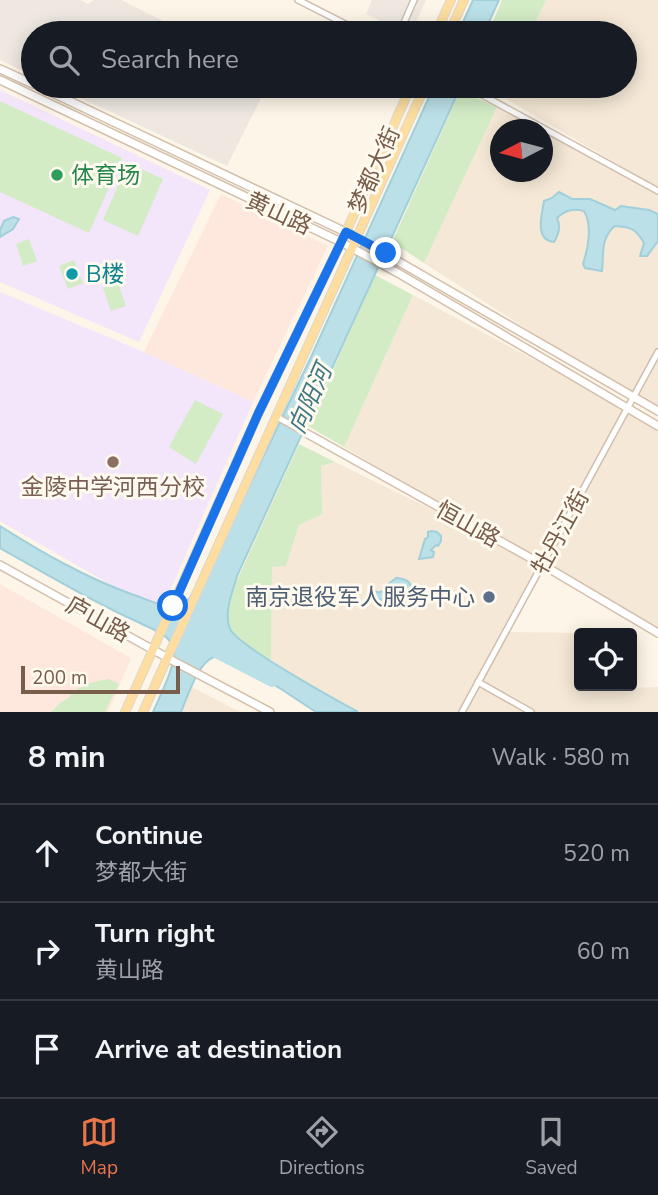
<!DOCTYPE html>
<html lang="en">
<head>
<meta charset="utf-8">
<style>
	body { margin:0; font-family:"Nunito Sans","Noto Sans SC",sans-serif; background:#242831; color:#f1f3f6 }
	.controls { position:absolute; right:21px; bottom:21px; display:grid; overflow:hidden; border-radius:7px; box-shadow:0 4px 18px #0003 }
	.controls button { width:63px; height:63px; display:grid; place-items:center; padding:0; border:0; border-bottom:2px solid #363941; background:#171b24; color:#f1f3f6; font:35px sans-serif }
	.compass { position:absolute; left:490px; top:119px; width:63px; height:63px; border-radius:50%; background:#171b24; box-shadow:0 4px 18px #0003; rotate:264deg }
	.scale { position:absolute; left:21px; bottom:18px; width:159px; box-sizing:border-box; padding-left:7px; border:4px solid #795d4b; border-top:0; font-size:19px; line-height:24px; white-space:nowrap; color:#795d4b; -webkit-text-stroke:5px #fffaef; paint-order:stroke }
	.stop { position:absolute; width:21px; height:21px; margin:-16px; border:5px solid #1a73e8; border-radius:50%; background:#fff }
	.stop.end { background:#1a73e8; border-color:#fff; box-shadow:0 2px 7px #0008 }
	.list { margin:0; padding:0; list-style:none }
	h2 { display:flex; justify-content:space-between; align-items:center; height:91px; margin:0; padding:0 28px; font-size:30px }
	h2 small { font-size:23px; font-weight:400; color:#9ea1a6 }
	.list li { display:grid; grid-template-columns:46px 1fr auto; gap:21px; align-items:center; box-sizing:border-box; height:98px; padding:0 28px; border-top:2px solid #363941 }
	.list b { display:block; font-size:26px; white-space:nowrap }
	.list p { margin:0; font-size:23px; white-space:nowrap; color:#9ea1a6 }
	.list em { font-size:23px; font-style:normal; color:#9ea1a6 }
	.icon { flex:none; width:38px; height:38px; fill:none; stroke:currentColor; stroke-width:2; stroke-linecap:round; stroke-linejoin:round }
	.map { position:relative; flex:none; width:658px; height:712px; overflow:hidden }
	.search { position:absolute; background:#171b24; box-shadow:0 4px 18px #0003; left:21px; right:21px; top:21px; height:77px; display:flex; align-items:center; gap:18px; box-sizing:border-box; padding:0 24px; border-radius:38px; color:#9ea1a6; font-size:26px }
	.sheet { height:385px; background:#171b24 }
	nav { display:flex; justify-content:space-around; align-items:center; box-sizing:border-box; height:98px; border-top:2px solid #363941; background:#171b24; font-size:19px; color:#9ea1a6 }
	nav a { display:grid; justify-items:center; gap:4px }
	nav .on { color:#ea754a }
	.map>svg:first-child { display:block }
	.residential { fill:#f5e8d6 }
	.commercial { fill:#fee7dc }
	.industrial { fill:#eee8e1 }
	.education { fill:#f3e5fa }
	.green { fill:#d3ecc6 }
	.water { fill:#bbe0e8; stroke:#a1cfda; stroke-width:2 }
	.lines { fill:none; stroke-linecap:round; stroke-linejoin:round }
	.river { stroke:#bbe0e8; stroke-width:10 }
	.street-casing { stroke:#d0bead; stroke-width:8 }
	.secondary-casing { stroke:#d3bfab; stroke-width:10 }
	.primary-casing { stroke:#dcd5d0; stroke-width:10 }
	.street { stroke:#fff; stroke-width:5 }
	.secondary { stroke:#fff; stroke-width:7 }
	.primary { stroke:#fddea0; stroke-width:8 }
	.route { stroke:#1a73e8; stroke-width:9 }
	.leisure-dot { fill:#2e9e5b; stroke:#fffaef; stroke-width:2.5 }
	.culture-dot { fill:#0f9aa8; stroke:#fffaef; stroke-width:2.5 }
	.education-dot { fill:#8d6e63; stroke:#fffaef; stroke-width:2.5 }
	.service-dot { fill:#5c6f8a; stroke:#fffaef; stroke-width:2.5 }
	.labels { text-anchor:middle; stroke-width:6; stroke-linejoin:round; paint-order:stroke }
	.street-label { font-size:23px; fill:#795d4b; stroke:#fffaef }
	.leisure-label { font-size:23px; fill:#27864d; stroke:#fffaef; text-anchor:start }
	.culture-label { font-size:23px; fill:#0d838f; stroke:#fffaef; text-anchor:start }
	.education-label { font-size:23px; fill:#785e54; stroke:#fffaef }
	.service-label { font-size:23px; fill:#4e5e75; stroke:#fffaef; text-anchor:end }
	.water-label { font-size:24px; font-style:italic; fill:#407785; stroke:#fffaef }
</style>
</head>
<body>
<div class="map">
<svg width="658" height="712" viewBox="0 0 658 712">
	<rect width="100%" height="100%" fill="#fdf6e8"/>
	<g class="residential">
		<polygon points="546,0 658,0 658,188 500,95 505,86 625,86 625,33 530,33"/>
		<polygon points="497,107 539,129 500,130 500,172 542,172 543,131 658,192 658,411 634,398 424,263"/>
		<polygon points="413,295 658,426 658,633 543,565 507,632 588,633 579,633 579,686 632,686 632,661 633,688 658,687 658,712 333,712 271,660 272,566 286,566 299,525 321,514 321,466 335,462 531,558 344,447"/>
		<polygon points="192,687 240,712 178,712"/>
	</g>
	<g class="commercial">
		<polygon points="221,194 328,246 253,402 144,352"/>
		<polygon points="0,584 131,658 108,712 0,712"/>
	</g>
	<g class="industrial">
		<polygon points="0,0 80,0 88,4 94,0 121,0 187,33 33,33 33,76 0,60"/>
		<polygon points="372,0 426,0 411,33 405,33 366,14"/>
		<polygon points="55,86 267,86 227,166"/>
	</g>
	<g class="education">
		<polygon points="0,90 210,190 139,342 0,282"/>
		<polygon points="0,292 144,352 253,402 160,613 0,521"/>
	</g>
	<g class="green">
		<polygon points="502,0 546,0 530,33 488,33"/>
		<polygon points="460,91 497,107 424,263 392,242"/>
		<polygon points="0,101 122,158 89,233 0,192"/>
		<polygon points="128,163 163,179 138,236 103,220"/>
		<polygon points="29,239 37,261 23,266 16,244"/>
		<polygon points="74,260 83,283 68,289 59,266"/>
		<polygon points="375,275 413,295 344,447 308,426"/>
		<polygon points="118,283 126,306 111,311 103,288"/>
		<polygon points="195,400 223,414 196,464 169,447"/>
		<polygon points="299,444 335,462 321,466 322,514 299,525 286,566 272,567 271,660 223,641 217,624"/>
		<polygon points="108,679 119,684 105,712 51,712 60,703 70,697 71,692 90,683"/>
	</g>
	<g class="water">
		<polygon points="473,0 499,0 484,33 458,33"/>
		<path d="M434 86H461L237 576C233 591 223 613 230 629 238 646 336 700 358 712H316L237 660C229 658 222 655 214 657 198 662 187 698 181 712H153C159 698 179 660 173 646 167 633 149 628 138 622 90 601 45 573 0 548V526C43 553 86 578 134 595 146 599 159 606 171 606 182 606 191 597 199 591L311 357Z"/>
		<path d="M559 192 572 199H590L615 210 621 206 649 210 658 214V241L647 256H640L644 243C636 229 632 227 615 226 600 238 604 254 602 271L585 268 583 264C588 248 593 226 584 211 573 208 565 210 557 218 561 226 559 234 554 242 534 240 542 214 544 201L552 198Z"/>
		<polygon points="13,217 19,219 13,229 0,237 0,230 4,221"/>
		<polygon points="431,531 437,532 441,536 441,541 438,546 436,545 431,550 434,552 433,557 419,559 425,539 428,537 428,532"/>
		<path d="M396 578C408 579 414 583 411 596L403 591 399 594 402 600 385 601 369 596 370 588C377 594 380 593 388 589L386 586Z"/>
	</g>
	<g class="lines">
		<polyline class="river" points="214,652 272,682"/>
		<g class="street-casing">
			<g id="street">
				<polyline points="298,0 363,33"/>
				<polyline points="403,25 414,0"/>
				<polyline points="466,86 658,191"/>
				<polyline points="277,417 306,433"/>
				<polyline points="478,682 531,712"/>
				<polyline points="462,712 658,352"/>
			</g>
		</g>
		<g class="secondary-casing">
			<g id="secondary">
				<polyline points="0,69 33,84"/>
				<polyline points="0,80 341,242 398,273 658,426"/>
				<polyline points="38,86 356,237 658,411"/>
				<polyline points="306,433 543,565 658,633"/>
				<polyline points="0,565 177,663 270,712"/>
			</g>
		</g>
		<g class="primary-casing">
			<g id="primary">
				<polyline points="436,33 451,0"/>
				<polyline points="449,33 464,0"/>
				<polyline points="125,712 258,414 346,232 411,86"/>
				<path d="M143 712C238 504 330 294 425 86"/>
			</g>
		</g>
		<use href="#street" class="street"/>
		<use href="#secondary" class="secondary"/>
		<use href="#primary" class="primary"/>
	</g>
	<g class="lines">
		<polyline class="route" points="173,606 258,414 346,232 386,253"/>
	</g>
	<circle class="leisure-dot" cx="57" cy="175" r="7"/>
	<circle class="culture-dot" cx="72" cy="274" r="7"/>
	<circle class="education-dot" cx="113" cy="462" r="7"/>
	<circle class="service-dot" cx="489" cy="597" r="7"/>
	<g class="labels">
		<g class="street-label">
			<text transform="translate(374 170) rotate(-66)" y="8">梦都大街</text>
			<text transform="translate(279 213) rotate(25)" y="8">黄山路</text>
			<text transform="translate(468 524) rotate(29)" y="8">恒山路</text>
			<text transform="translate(560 532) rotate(-61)" y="8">牡丹江街</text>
			<text transform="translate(98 619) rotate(29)" y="8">庐山路</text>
		</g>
		<g class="leisure-label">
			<text x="71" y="183">体育场</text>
		</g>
		<g class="culture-label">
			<text x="86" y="282">B楼</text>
		</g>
		<g class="education-label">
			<text x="113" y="495">金陵中学河西分校</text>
		</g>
		<g class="service-label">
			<text x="475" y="605">南京退役军人服务中心</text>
		</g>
		<g class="water-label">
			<text transform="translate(310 399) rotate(-66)" y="8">向阳河</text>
		</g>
	</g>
</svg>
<div class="controls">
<button><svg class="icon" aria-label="locate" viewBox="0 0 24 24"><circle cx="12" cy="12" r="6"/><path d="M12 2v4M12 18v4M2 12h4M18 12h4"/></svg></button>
</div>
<svg class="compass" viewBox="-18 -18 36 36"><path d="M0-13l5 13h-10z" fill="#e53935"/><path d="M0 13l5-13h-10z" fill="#9ea1a6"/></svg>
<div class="scale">200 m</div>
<div class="stop" style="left:173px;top:606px"></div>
<div class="stop end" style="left:386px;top:253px"></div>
<div class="search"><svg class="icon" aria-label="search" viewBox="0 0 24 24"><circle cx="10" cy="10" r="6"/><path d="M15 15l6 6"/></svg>Search here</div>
</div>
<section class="sheet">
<h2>8 min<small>Walk · 580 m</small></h2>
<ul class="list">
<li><svg class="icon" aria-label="ahead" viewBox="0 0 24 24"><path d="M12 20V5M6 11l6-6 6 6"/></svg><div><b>Continue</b><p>梦都大街</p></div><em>520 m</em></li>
<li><svg class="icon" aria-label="right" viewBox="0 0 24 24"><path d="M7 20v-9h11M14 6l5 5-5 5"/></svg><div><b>Turn right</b><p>黄山路</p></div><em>60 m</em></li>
<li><svg class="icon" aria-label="arrive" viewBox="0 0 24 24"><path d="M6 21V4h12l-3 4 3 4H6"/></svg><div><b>Arrive at destination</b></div></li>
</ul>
</section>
<nav>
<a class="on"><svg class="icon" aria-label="map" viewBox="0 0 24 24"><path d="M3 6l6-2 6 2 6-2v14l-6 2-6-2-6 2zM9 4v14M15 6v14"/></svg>Map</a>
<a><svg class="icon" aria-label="directions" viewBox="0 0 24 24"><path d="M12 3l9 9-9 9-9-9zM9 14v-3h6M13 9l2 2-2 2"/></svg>Directions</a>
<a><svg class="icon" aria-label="saved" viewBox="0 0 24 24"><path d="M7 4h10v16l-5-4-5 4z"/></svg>Saved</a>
</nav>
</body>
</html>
